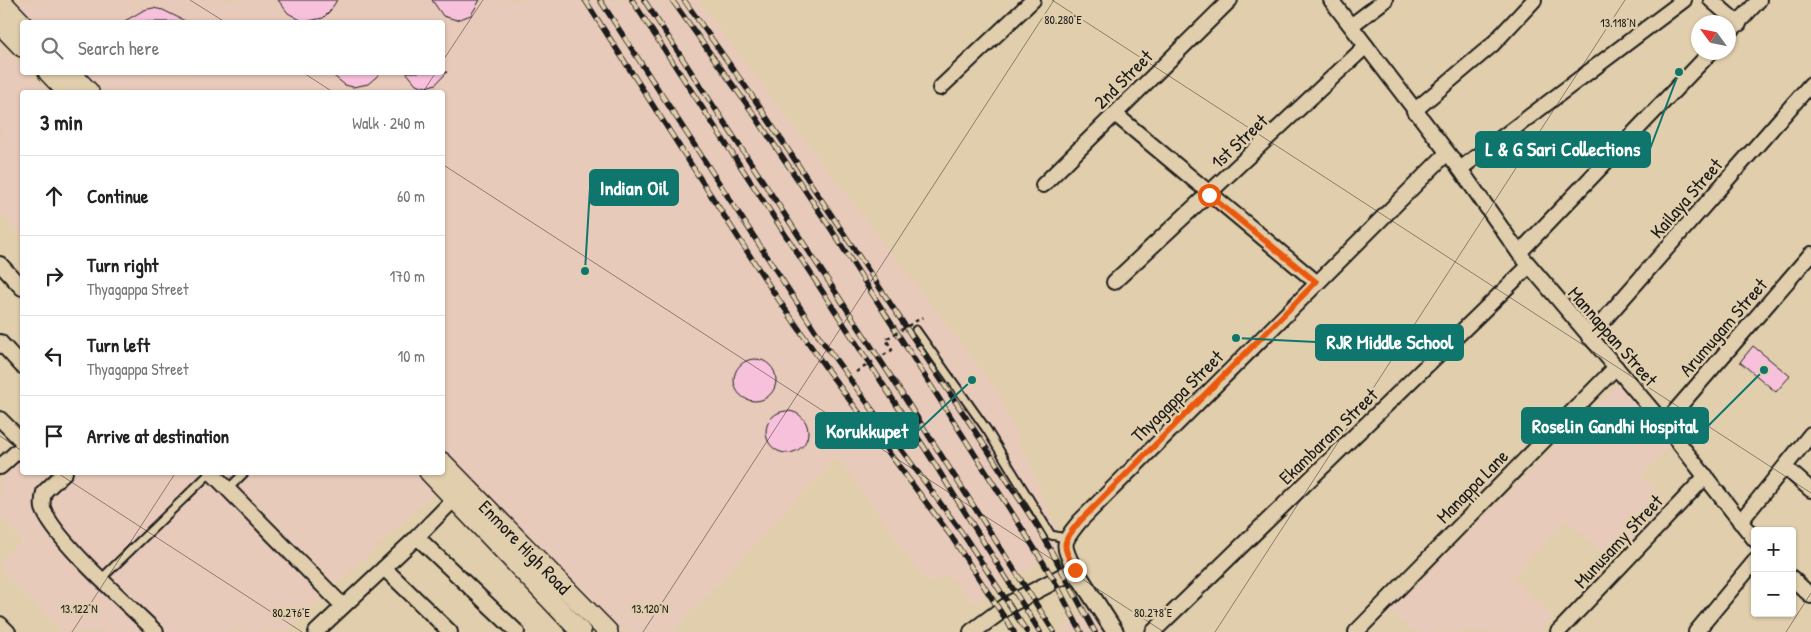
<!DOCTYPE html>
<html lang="en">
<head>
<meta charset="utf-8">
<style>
	body { margin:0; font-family:"Patrick Hand",sans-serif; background:#f6f6f6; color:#222 }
	.controls { position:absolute; right:15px; bottom:15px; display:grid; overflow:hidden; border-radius:5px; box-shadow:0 1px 4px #0004 }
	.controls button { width:45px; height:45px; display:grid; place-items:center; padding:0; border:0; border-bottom:1px solid #e0e0e0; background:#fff; color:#222; font:25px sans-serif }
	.compass { position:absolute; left:1691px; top:15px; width:45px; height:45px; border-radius:50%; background:#fff; box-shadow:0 1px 4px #0004; rotate:303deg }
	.stop { position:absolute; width:15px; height:15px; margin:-11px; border:4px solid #ea580c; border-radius:50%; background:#fff }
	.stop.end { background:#ea580c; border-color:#fff; box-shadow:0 1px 5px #0008 }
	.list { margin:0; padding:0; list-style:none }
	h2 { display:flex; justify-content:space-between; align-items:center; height:65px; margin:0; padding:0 20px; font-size:21px }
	h2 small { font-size:16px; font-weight:400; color:#767676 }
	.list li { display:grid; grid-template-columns:32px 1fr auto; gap:15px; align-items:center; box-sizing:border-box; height:80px; padding:0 20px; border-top:1px solid #e0e0e0 }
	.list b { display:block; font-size:19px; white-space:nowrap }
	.list p { margin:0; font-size:16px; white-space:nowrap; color:#767676 }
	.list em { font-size:16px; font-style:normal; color:#767676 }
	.icon { flex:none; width:28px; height:28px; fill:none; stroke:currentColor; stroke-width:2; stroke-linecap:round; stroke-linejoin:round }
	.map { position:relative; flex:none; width:1811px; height:632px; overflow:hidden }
	.search { position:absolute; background:#fff; box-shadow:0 1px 4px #0004; left:20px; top:20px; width:425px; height:55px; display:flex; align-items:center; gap:12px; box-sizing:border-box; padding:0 18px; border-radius:5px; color:#767676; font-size:19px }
	.panel { position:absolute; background:#fff; box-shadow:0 1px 4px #0004; left:20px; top:90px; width:425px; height:385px; border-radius:5px }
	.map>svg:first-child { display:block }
	.built { fill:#e8caba }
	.building { fill:#f8c1db; stroke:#1c1c1c }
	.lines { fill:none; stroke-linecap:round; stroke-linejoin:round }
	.service-casing { stroke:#1c1c1c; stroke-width:11 }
	.minor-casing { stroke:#1c1c1c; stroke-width:18 }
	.tertiary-casing { stroke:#1c1c1c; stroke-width:20 }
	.secondary-casing { stroke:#1c1c1c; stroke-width:22 }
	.service { stroke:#e1ceac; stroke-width:7 }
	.minor { stroke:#e1ceac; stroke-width:14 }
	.tertiary { stroke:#e1ceac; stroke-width:16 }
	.secondary { stroke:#e1ceac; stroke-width:19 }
	.rail-casing { stroke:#1c1c1c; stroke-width:5.5 }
	.rail { stroke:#e1ceac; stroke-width:4; stroke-dasharray:11; stroke-linecap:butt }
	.path-bridge { stroke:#1c1c1c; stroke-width:2.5; stroke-dasharray:4 4; stroke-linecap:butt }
	.route { stroke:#ea580c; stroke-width:6 }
	.ticks { fill:none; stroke:#1c1c1c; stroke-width:1; stroke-opacity:0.45 }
	.labels { text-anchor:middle; stroke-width:5; stroke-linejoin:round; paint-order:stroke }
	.street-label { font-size:19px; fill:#1c1c1c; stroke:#e1ceac }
	.ticks-label { font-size:12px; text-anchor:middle; fill:#1c1c1c; stroke:#e1ceac; stroke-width:5; stroke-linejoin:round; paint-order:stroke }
	.leader { fill:none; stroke:#0f766e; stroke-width:2 }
	.callout-dot { fill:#0f766e; stroke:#e1ceac; stroke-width:2 }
	.callout { fill:#0f766e; stroke:#0f766e; stroke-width:2 }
	.callout-label { font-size:20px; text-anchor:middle; font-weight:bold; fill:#fff }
</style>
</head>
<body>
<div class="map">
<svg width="1811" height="632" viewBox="0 0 1811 632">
	<rect width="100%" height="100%" fill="#e1ceac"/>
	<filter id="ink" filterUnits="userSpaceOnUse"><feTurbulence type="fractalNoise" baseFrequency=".02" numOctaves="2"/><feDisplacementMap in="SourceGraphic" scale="10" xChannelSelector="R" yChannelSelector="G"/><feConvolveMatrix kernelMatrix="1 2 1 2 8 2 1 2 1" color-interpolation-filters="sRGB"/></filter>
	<g filter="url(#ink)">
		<g class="built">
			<polygon points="3,0 697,0 998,391 1065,547 974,603 948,574 927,583 837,457 672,632 620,632 443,450 442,92 93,92 73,73 442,72 442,22 25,22"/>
			<polygon points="0,42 22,65 22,72 29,73 49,92 22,92 22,237 0,212"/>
			<polygon points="1618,384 1672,444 1641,475 1668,503 1612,561 1566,520 1513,577 1553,617 1539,632 1414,632 1390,611"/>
			<polygon points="22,459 22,472 416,473 435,492 286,632 63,632 0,569 0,561 22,541 0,514 0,480"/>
			<polygon points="1093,607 1110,632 1058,632"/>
		</g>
		<g class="building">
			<polygon points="278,0 337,0 330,11 323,18 304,22 288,13"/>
			<polygon points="432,0 480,0 471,15 457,20 443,16"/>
			<polygon points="153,8 163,10 187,22 123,22 144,10"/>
			<polygon points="329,72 382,72 368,84 353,87 345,85"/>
			<polygon points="406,72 447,72 436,84 426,87 416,84"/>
			<polygon points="1753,346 1790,376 1776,392 1740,362"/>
			<circle cx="755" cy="380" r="21"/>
			<circle cx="787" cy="432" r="21"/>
		</g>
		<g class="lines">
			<g class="service-casing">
				<g id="service">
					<polyline points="916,330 987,430 1051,535 1065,538"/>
					<polyline points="228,489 245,472"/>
					<polyline points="102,578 211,472"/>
				</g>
			</g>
			<g class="minor-casing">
				<g id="minor">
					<polyline points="1331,0 1460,169 1519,253 1664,424 1755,540"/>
					<polyline points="1711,0 1739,24"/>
					<polyline points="1352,25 1385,0"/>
					<polyline points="1728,34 1759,0"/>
					<polyline points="940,88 1033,0"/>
					<polyline points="1414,111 1492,45 1534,0"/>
					<polyline points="1115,114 1316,282"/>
					<polyline points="1460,169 1684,0"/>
					<polyline points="1043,185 1230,0"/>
					<polyline points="1519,253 1711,52"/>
					<polyline points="0,264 22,288"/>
					<polyline points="1114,282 1366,46"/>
					<polyline points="1589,337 1811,84"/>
					<polyline points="0,342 22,366"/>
					<polyline points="0,419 22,441"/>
					<polyline points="1664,424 1811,254"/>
					<polyline points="0,467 22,447"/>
					<polyline points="1786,468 1811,490"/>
					<path d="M65 472 44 492C43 497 42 503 43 508 53 539 130 606 156 632"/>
					<polyline points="211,472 343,606"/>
					<polyline points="1740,522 1811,434"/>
					<polyline points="417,537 517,632"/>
					<polyline points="384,568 450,632"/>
					<path d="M1075 570C1062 544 1061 544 1080 521L1447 153"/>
					<polyline points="1792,578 1811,596"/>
					<polyline points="0,624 8,632"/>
					<polyline points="316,632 417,537 461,492"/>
					<polyline points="1153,632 1529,266"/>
					<polyline points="1356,632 1616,367"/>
					<polyline points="1558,632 1706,476"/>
					<polyline points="1696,632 1755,561"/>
				</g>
			</g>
			<g class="tertiary-casing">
				<polyline id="tertiary" points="972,632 1010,604 1075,570 1115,632"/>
			</g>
			<g class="secondary-casing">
				<g id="secondary">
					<polyline points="0,0 22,23"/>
					<polyline points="0,24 22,47"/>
					<polyline points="48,72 67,92"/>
					<polyline points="70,72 89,92"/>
					<polyline points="442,462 608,632"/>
					<polyline points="429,472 581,632"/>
				</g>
			</g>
			<use href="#service" class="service"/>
			<use href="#minor" class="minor"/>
			<use href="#tertiary" class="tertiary"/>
			<use href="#secondary" class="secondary"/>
			<g class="rail-casing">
				<g id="rail">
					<polyline points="585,0 772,290 828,371 951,536 1014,632"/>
					<polyline points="600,0 820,338 965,537 1027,632"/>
					<polyline points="632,0 924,447 1040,632"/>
					<polyline points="644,0 890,375 1054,632"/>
					<polyline points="672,0 753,113 831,229 1023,530 1054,580 1081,632"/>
					<polyline points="684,0 755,100 983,443 1042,534 1095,632"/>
				</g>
			</g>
			<use href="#rail" class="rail"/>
			<polyline class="path-bridge" points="856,372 892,350 886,339 923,317"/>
		</g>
	</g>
	<g class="lines" filter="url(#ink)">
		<path class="route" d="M1075 570C1062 544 1061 544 1080 521L1316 282 1209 195"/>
	</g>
	<path class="ticks" d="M190 0 225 22M1052 0 1811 493M442 62 483 0M302 72 333 92M423 92 436 72M442 164 1164 632M0 436 22 451M56 472 302 632M72 632 176 472M643 632 1054 0M1215 632 1625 0M1786 632 1811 593"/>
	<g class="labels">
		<g class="street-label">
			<text transform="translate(1123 79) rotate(-45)" y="7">2nd Street</text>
			<text transform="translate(1239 141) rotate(-43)" y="7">1st Street</text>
			<text transform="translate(1686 198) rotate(-49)" y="7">Kailaya Street</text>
			<text transform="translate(1723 327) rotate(-49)" y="7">Arumugam Street</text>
			<text transform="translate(1613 336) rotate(49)" y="7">Mannappan Street</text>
			<text transform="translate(1177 396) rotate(-45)" y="7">Thyagappa Street</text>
			<text transform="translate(1328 436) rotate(-44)" y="7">Ekambaram Street</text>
			<text transform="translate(1472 486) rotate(-46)" y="7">Manappa Lane</text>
			<text transform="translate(1618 541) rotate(-47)" y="7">Munusamy Street</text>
			<text transform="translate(525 547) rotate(46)" y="7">Enmore High Road</text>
		</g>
	</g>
	<g class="ticks-label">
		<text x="1063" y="24">80.280°E</text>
		<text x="1618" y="27">13.118°N</text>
		<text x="79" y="613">13.122°N</text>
		<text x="650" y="613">13.120°N</text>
		<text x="1153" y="617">80.278°E</text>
		<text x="291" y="617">80.276°E</text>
	</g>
	<path class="leader" d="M1679 72L1650 149M585 271L590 188M1236 338L1316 342M1764 370L1708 426M972 380L918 431"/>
	<g class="callout-dot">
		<circle cx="1679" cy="72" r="5"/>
		<circle cx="585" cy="271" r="5"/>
		<circle cx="1236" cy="338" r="5"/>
		<circle cx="1764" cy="370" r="5"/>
		<circle cx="972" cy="380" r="5"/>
	</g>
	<g class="callout">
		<rect x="1476" y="132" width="174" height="35" rx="5"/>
		<rect x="590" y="170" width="88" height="35" rx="5"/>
		<rect x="1316" y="325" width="147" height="35" rx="5"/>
		<rect x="1522" y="408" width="186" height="35" rx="5"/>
		<rect x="816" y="413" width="102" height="35" rx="5"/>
	</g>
	<g class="callout-label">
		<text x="1563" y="156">L &amp; G Sari Collections</text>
		<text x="634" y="195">Indian Oil</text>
		<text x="1390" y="349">RJR Middle School</text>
		<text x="1615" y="433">Roselin Gandhi Hospital</text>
		<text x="867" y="438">Korukkupet</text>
	</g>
</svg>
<div class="controls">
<button>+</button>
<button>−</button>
</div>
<svg class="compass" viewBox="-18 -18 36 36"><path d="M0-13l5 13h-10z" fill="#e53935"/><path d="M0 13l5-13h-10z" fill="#767676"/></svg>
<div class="stop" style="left:1209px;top:195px"></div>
<div class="stop end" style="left:1075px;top:570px"></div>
<div class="search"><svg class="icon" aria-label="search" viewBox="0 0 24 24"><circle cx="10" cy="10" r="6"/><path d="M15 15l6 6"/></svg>Search here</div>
<section class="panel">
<h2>3 min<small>Walk · 240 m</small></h2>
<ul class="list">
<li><svg class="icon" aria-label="ahead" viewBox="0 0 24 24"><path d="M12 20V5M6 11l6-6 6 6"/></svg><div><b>Continue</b></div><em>60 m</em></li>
<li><svg class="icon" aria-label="right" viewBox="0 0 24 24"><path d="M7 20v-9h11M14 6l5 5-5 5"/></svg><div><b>Turn right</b><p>Thyagappa Street</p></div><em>170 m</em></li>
<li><svg class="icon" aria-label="left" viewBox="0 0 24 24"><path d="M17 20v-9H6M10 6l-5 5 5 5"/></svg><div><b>Turn left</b><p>Thyagappa Street</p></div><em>10 m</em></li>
<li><svg class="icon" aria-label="arrive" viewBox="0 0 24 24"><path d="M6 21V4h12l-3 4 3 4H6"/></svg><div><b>Arrive at destination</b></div></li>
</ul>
</section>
</div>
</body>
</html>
